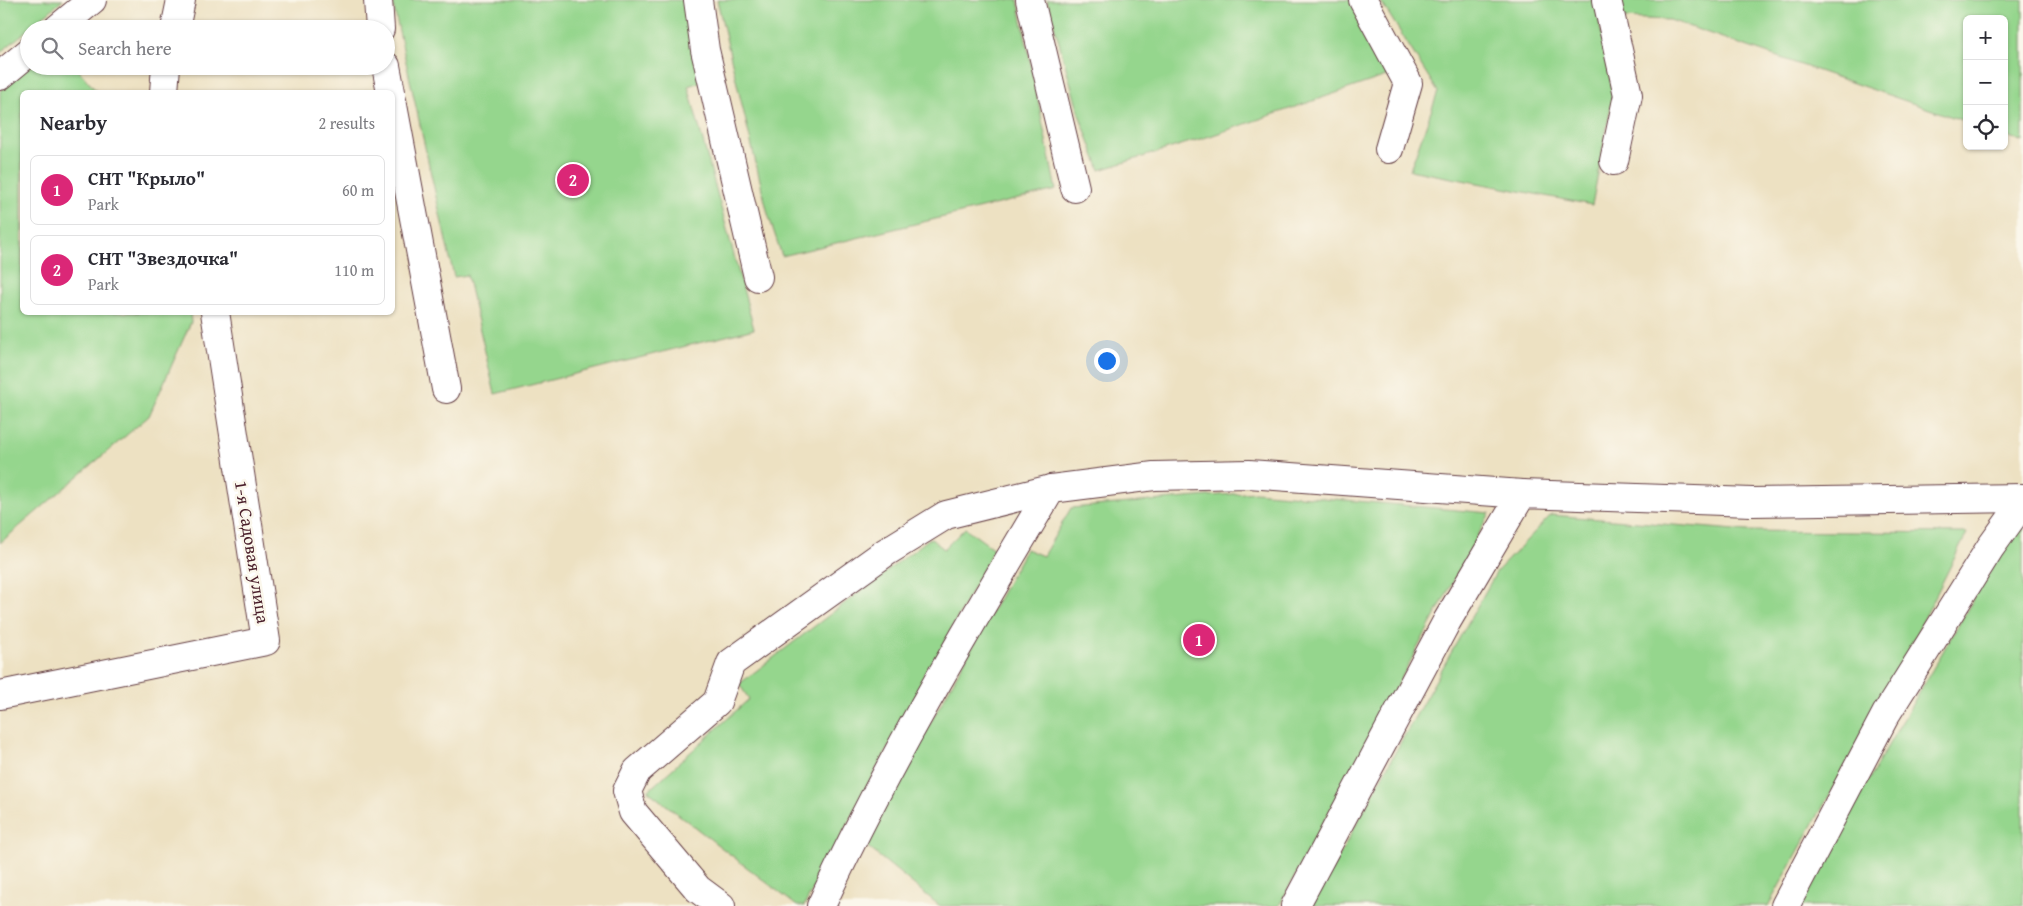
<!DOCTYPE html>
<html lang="en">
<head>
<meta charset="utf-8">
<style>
	body { margin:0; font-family:"Gentium Book Plus",serif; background:#f2f2f3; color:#2b2b33 }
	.controls { position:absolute; right:15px; top:15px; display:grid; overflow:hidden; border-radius:8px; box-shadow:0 1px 4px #0004 }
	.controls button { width:45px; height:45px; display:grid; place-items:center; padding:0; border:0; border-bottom:1px solid #e1e1e2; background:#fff; color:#2b2b33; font:25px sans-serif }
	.you { position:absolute; left:1106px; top:360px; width:18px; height:18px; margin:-12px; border:4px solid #fff; border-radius:50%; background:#1a73e8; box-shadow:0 0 0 8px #1a73e833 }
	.badge { display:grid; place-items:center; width:32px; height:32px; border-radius:50%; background:#db2777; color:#fff; font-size:16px; font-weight:700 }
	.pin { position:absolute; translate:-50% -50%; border:2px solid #fff; box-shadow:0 1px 5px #0006 }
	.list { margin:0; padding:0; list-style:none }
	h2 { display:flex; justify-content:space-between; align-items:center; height:65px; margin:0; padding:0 20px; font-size:21px }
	h2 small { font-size:16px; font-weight:400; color:#7c7c81 }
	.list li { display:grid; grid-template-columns:32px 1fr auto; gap:15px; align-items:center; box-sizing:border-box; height:70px; margin:0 10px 10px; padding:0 10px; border:1px solid #e1e1e2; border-radius:8px }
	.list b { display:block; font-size:19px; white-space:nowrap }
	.list p { margin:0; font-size:16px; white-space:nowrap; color:#7c7c81 }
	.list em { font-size:16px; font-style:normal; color:#7c7c81 }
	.icon { flex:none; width:28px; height:28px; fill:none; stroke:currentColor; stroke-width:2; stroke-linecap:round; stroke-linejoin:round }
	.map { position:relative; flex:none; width:2023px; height:906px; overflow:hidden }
	.search { position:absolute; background:#fff; box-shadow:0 1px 4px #0004; left:20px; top:20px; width:375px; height:55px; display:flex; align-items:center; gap:12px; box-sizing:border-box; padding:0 18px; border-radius:28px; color:#7c7c81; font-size:19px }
	.panel { position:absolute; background:#fff; box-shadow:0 1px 4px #0004; left:20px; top:90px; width:375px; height:225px; border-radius:8px }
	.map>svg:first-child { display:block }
	.green { fill:#95d68d; stroke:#707a5c }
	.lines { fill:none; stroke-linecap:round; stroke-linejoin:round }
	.minor-casing { stroke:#623c42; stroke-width:30 }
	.minor { stroke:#fff; stroke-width:28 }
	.labels { text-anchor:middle; stroke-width:5; stroke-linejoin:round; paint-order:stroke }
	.street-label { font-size:18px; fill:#4a1f2b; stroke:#fbf7ec }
</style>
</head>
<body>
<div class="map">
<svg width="2023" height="906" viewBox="0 0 2023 906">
	<rect width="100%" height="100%" fill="#fbf7ec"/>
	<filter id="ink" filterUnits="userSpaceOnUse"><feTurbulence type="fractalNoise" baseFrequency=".02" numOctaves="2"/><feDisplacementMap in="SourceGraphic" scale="10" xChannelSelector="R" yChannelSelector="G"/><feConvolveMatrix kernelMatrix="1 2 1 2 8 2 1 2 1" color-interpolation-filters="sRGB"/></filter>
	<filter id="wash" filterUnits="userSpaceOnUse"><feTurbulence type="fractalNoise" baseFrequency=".0096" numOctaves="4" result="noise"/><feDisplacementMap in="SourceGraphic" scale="20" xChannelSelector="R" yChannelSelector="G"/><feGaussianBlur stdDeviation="1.12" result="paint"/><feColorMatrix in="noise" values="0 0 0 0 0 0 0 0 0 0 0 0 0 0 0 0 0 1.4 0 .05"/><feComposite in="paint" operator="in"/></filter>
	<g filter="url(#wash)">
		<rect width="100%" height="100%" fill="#ede1c2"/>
		<g class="green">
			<polygon points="0,0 63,0 0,53"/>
			<polygon points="397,0 685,0 700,82 688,86 754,329 495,394 467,275 454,277 393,4"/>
			<polygon points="717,0 1018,0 1056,190 782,256 768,214"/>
			<polygon points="1047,0 1351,0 1389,75 1210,136 1100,170 1080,117"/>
			<polygon points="1380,0 1595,0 1613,95 1592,205 1410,170 1438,92"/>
			<polygon points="1619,0 2023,0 2023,142 2004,135 2004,19 1967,19 1967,122 1670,20 1622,18"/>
			<polygon points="29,66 75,66 97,92 22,92 22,312 190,313 191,322 149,416 0,543 0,91"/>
			<polygon points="1255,492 1490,513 1279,906 940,906 864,844 1026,549 1043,556 1071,508"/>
			<polygon points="1551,515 1748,531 1967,533 1898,671 1768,906 1312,906 1397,749 1497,571"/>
			<polygon points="2023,522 2023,906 1799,906 1882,756 2016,526"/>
			<polygon points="965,528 994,549 804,906 797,906 648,791 749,699 739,684 930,538 944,549"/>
		</g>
	</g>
	<g filter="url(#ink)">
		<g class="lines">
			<g class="minor-casing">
				<g id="minor">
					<polyline points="378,0 380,29"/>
					<polyline points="698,0 705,50 758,277"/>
					<polyline points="1030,0 1075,188"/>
					<polyline points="1363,0 1408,83 1389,149"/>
					<polyline points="1607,0 1628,95 1614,161"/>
					<polyline points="57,29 92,0"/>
					<polyline points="175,29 181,0"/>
					<polyline points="386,66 391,92"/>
					<polyline points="0,76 29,52"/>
					<polyline points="164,92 166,66"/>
					<polyline points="392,100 446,389"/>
					<polyline points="0,695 266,641 215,312"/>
					<polyline points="721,906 698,889 633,812 627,791 637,771 717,702 731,663 886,552 946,515 1051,489"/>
					<path d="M821 906C887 762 970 625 1051 489L1154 476 1249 474 1522 494"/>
					<polyline points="1295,906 1447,621 1522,494 1752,502 2023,498"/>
					<polyline points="1785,906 1886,714 1990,548 2023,502"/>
				</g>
			</g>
			<use href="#minor" class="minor"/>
		</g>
	</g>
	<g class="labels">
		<g class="street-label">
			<text transform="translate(252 552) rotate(81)" y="6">1-я Садовая улица</text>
		</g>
	</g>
</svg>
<div class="controls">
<button>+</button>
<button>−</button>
<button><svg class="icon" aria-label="locate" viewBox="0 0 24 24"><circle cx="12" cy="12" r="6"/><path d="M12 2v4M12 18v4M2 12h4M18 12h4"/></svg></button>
</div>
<div class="you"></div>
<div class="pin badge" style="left:1199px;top:640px">1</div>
<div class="pin badge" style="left:573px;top:180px">2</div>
<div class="search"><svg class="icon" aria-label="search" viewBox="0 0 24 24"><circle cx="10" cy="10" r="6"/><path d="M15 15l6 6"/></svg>Search here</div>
<section class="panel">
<h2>Nearby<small>2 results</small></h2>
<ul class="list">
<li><span class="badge">1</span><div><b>СНТ &quot;Крыло&quot;</b><p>Park</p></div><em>60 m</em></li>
<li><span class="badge">2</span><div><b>СНТ &quot;Звездочка&quot;</b><p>Park</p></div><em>110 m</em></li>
</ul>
</section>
</div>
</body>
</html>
